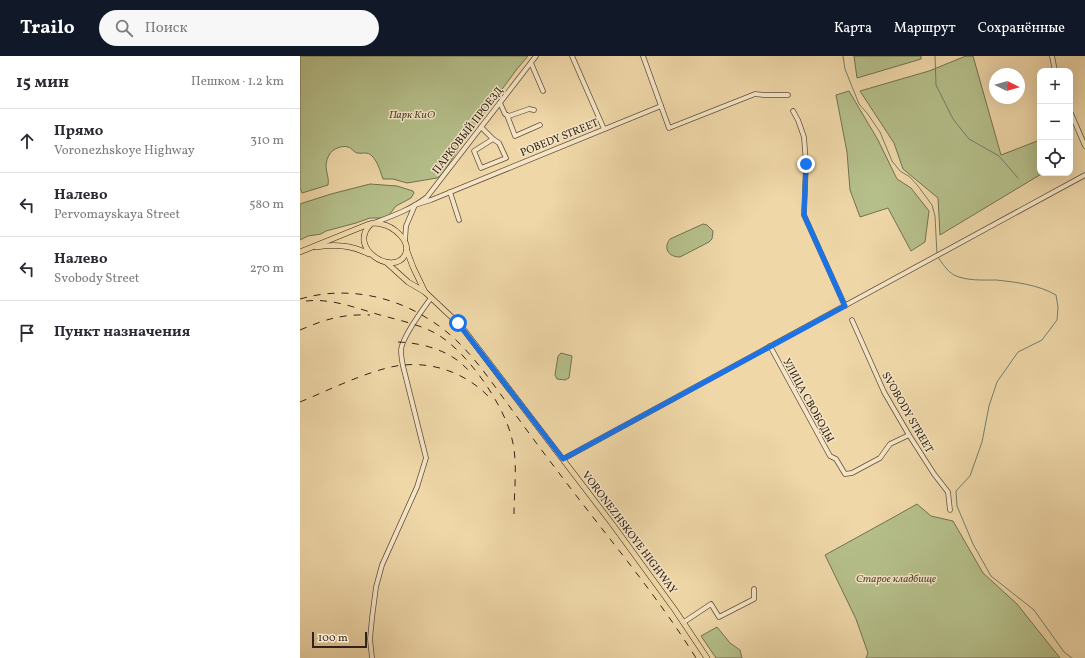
<!DOCTYPE html>
<html lang="ru">
<head>
<meta charset="utf-8">
<style>
	body { margin:0; font-family:Vollkorn,serif; background:#f7f7f7; color:#2b2b33 }
	.controls { position:absolute; right:12px; top:12px; display:grid; overflow:hidden; border-radius:8px; box-shadow:0 4px 16px #0002 }
	.controls button { width:36px; height:36px; display:grid; place-items:center; padding:0; border:0; border-bottom:1px solid #e1e1e2; background:#fff; color:#2b2b33; font:20px sans-serif }
	.compass { position:absolute; left:689px; top:12px; width:36px; height:36px; border-radius:50%; background:#fff; box-shadow:0 4px 16px #0002; rotate:95deg }
	.scale { position:absolute; left:12px; bottom:10px; width:55px; box-sizing:border-box; padding-left:4px; border:2px solid #312318; border-top:0; font-size:11px; line-height:14px; white-space:nowrap; color:#312318; -webkit-text-stroke:3px #f5e5c6; paint-order:stroke }
	.stop { position:absolute; width:12px; height:12px; margin:-9px; border:3px solid #1a73e8; border-radius:50%; background:#fff }
	.stop.end { background:#1a73e8; border-color:#fff; box-shadow:0 1px 4px #0008 }
	.list { margin:0; padding:0; list-style:none }
	h2 { display:flex; justify-content:space-between; align-items:center; height:52px; margin:0; padding:0 16px; font-size:17px }
	h2 small { font-size:13px; font-weight:400; color:#7c7c81 }
	.list li { display:grid; grid-template-columns:26px 1fr auto; gap:12px; align-items:center; box-sizing:border-box; height:64px; padding:0 16px; border-top:1px solid #e1e1e2 }
	.list b { display:block; font-size:15px; white-space:nowrap }
	.list p { margin:0; font-size:13px; white-space:nowrap; color:#7c7c81 }
	.list em { font-size:13px; font-style:normal; color:#7c7c81 }
	.icon { flex:none; width:22px; height:22px; fill:none; stroke:currentColor; stroke-width:2; stroke-linecap:round; stroke-linejoin:round }
	.map { position:relative; flex:none; width:785px; height:602px; overflow:hidden }
	header { display:flex; align-items:center; gap:24px; box-sizing:border-box; height:56px; padding:0 20px; background:#111827; color:#fff }
	header strong { font-size:19px }
	nav { display:flex; gap:22px; margin-inline-start:auto; font-size:14px }
	.search { width:280px; height:36px; background:#f7f7f7; display:flex; align-items:center; gap:10px; box-sizing:border-box; padding:0 14px; border-radius:22px; color:#7c7c81; font-size:15px }
	main { display:flex }
	aside { flex:1; background:#fff }
	.map>svg:first-child { display:block }
	.green { fill:#b5bf8a; stroke:#737151 }
	.lines { fill:none; stroke-linecap:round; stroke-linejoin:round }
	.stream { stroke:#707e6f; stroke-width:1 }
	.minor-casing { stroke:#60503c; stroke-width:5.5 }
	.major-casing { stroke:#312318; stroke-width:6 }
	.minor { stroke:#f5e5c6; stroke-width:4 }
	.major { stroke:#efd7a8; stroke-width:5 }
	.rail { stroke:#312318; stroke-width:1; stroke-dasharray:7 7; stroke-linecap:butt }
	.route { stroke:#1a73e8; stroke-width:5 }
	.labels { text-anchor:middle; stroke-width:3; stroke-linejoin:round; paint-order:stroke }
	.park-label { font-size:11px; font-style:italic; fill:#524a34; stroke:#f5e5c6 }
	.street-label { font-size:11px; fill:#312318; stroke:#f5e5c6 }
</style>
</head>
<body>
<header>
<strong>Trailo</strong>
<div class="search"><svg class="icon" aria-label="search" viewBox="0 0 24 24"><circle cx="10" cy="10" r="6"/><path d="M15 15l6 6"/></svg>Поиск</div>
<nav><a>Карта</a><a>Маршрут</a><a>Сохранённые</a></nav>
</header>
<main>
<aside>
<h2>15 мин<small>Пешком · 1.2 km</small></h2>
<ul class="list">
<li><svg class="icon" aria-label="ahead" viewBox="0 0 24 24"><path d="M12 20V5M6 11l6-6 6 6"/></svg><div><b>Прямо</b><p>Voronezhskoye Highway</p></div><em>310 m</em></li>
<li><svg class="icon" aria-label="left" viewBox="0 0 24 24"><path d="M17 20v-9H6M10 6l-5 5 5 5"/></svg><div><b>Налево</b><p>Pervomayskaya Street</p></div><em>580 m</em></li>
<li><svg class="icon" aria-label="left" viewBox="0 0 24 24"><path d="M17 20v-9H6M10 6l-5 5 5 5"/></svg><div><b>Налево</b><p>Svobody Street</p></div><em>270 m</em></li>
<li><svg class="icon" aria-label="arrive" viewBox="0 0 24 24"><path d="M6 21V4h12l-3 4 3 4H6"/></svg><div><b>Пункт назначения</b></div></li>
</ul>
</aside>
<div class="map">
<svg width="785" height="602" viewBox="0 0 785 602">
	<rect width="100%" height="100%" fill="#efd7a8"/>
	<filter id="stains"><feTurbulence type="fractalNoise" baseFrequency=".005" numOctaves="4"/><feColorMatrix values="0 0 0 0 .2 0 0 0 0 .09 0 0 0 0 .02 0 0 0 .5 -.17"/></filter>
	<radialGradient id="worn" r=".72"><stop offset=".6" stop-color="#630" stop-opacity="0"/><stop offset="1" stop-color="#630" stop-opacity=".3"/></radialGradient>
	<g class="green">
		<path d="M0 0H228L217 13 160 90 142 119 137 122 107 127 93 123H83C80 115 78 106 72 100 67 95 64 98 58 97 54 97 52 92 48 91 42 89 32 93 29 99 22 112 30 119 28 129L2 137 0 132Z"/>
		<polygon points="554,0 621,0 621,3 557,22"/>
		<polygon points="666,0 673,0 701,99 740,84 740,117 743,117 640,179 638,142 603,113 594,87 560,35 629,15"/>
		<polygon points="549,35 578,84 597,123 611,132 629,155 625,186 611,195 588,152 560,161 550,134 547,96 536,39"/>
		<polygon points="70,128 97,130 113,135 114,137 111,142 96,150 89,159 83,162 70,162 56,167 26,175 21,178 8,180 0,184 0,148 31,138"/>
		<path d="M403 168 407 169 413 175 412 183 409 186 380 201C368 201 363 192 370 183Z"/>
		<polygon points="261,297 272,300 269,322 265,324 257,323 255,319 258,300"/>
		<polygon points="617,448 631,460 653,465 683,517 717,548 760,602 566,602 568,597 556,563 525,499 594,461"/>
		<polygon points="417,571 430,587 440,594 442,602 416,602 401,580"/>
	</g>
	<g class="lines">
		<g class="stream">
			<polyline points="543,0 545,13 559,48 567,57 580,76 592,105 600,115 610,121 618,130 632,149 635,160 637,198"/>
			<polyline points="635,0 636,29 653,63 669,83 699,100 718,122"/>
			<path d="M638 201C642 207 647 215 654 219 666 225 683 224 696 224 716 226 739 229 756 239L758 251 757 264 742 284 718 296 697 326 689 350 682 386 670 420 656 435 657 450 673 488 691 520 734 554 764 596 772 602"/>
		</g>
		<g class="minor-casing">
			<g id="minor">
				<polyline points="272,0 304,73"/>
				<polyline points="343,0 369,72 455,38 464,39 488,39"/>
				<polyline points="752,0 755,15"/>
				<polyline points="231,7 243,35"/>
				<polyline points="200,47 205,58 209,60 229,53 234,54"/>
				<polyline points="493,55 498,64 504,81 506,108 504,159 545,250"/>
				<polyline points="770,55 785,90"/>
				<polyline points="207,59 215,80 240,69"/>
				<polyline points="181,71 193,83 174,95 181,112 206,102 199,87 193,83"/>
				<polyline points="150,136 159,164"/>
				<polyline points="115,149 131,144 361,50"/>
				<path d="M74 167C92 160 112 153 127 141L236 0"/>
				<polyline points="105,184 106,170 115,149"/>
				<polyline points="552,264 584,336 609,379 634,418 648,436 650,454"/>
				<polyline points="470,290 530,400 536,403 545,418 552,417 580,402 590,388 609,379"/>
				<polyline points="263,403 785,119"/>
				<polyline points="384,566 411,548 419,561 454,543 454,533"/>
				<path d="M72 602 70 583 72 562 76 531 82 509 117 431 126 402 103 310C102 305 101 299 101 294 102 281 123 253 131 242"/>
			</g>
		</g>
		<g class="major-casing">
			<g id="major">
				<path d="M72 167C75 167 78 167 81 168 93 170 112 185 105 199 93 221 45 191 72 167Z"/>
				<path d="M16 191C35 188 51 189 69 198"/>
				<polyline points="107,195 113,211 125,236"/>
				<polyline points="0,196 69,168"/>
				<polyline points="87,207 108,226 125,236 158,267 164,274 313,469 375,554 407,602"/>
			</g>
		</g>
		<use href="#minor" class="minor"/>
		<use href="#major" class="major"/>
		<g class="rail">
			<path d="M0 243C44 230 92 239 130 264 163 284 185 317 207 347 223 369 239 391 256 413 303 476 355 536 396 602"/>
			<path d="M6 245C31 242 56 252 80 259 98 264 118 268 135 277 166 294 204 348 212 383 218 406 214 435 214 458"/>
			<path d="M0 274C26 263 42 258 70 259"/>
			<path d="M98 286C124 287 152 295 169 315"/>
			<path d="M0 346C29 334 61 318 91 311 127 303 164 315 189 341"/>
		</g>
	</g>
	<g class="lines">
		<polyline class="route" points="158,267 263,403 545,250 504,159 506,108"/>
	</g>
	<g class="labels">
		<g class="park-label">
			<text x="112" y="62">Парк КиО</text>
			<text x="596" y="526">Старое кладбище</text>
		</g>
		<g class="street-label">
			<text transform="translate(167 74) rotate(-52)" y="4">ПАРКОВЫЙ ПРОЕЗД</text>
			<text transform="translate(259 81) rotate(-22)" y="4">POBEDY STREET</text>
			<text transform="translate(509 344) rotate(61)" y="4">УЛИЦА СВОБОДЫ</text>
			<text transform="translate(608 356) rotate(60)" y="4">SVOBODY STREET</text>
			<text transform="translate(330 476) rotate(53)" y="4">VORONEZHSKOYE HIGHWAY</text>
		</g>
	</g>
	<rect width="100%" height="100%" filter="url(#stains)"/>
	<rect width="100%" height="100%" fill="url(#worn)"/>
</svg>
<div class="controls">
<button>+</button>
<button>−</button>
<button><svg class="icon" aria-label="locate" viewBox="0 0 24 24"><circle cx="12" cy="12" r="6"/><path d="M12 2v4M12 18v4M2 12h4M18 12h4"/></svg></button>
</div>
<svg class="compass" viewBox="-18 -18 36 36"><path d="M0-13l5 13h-10z" fill="#e53935"/><path d="M0 13l5-13h-10z" fill="#7c7c81"/></svg>
<div class="scale">100 m</div>
<div class="stop" style="left:158px;top:267px"></div>
<div class="stop end" style="left:506px;top:108px"></div>
</div>
</main>
</body>
</html>
